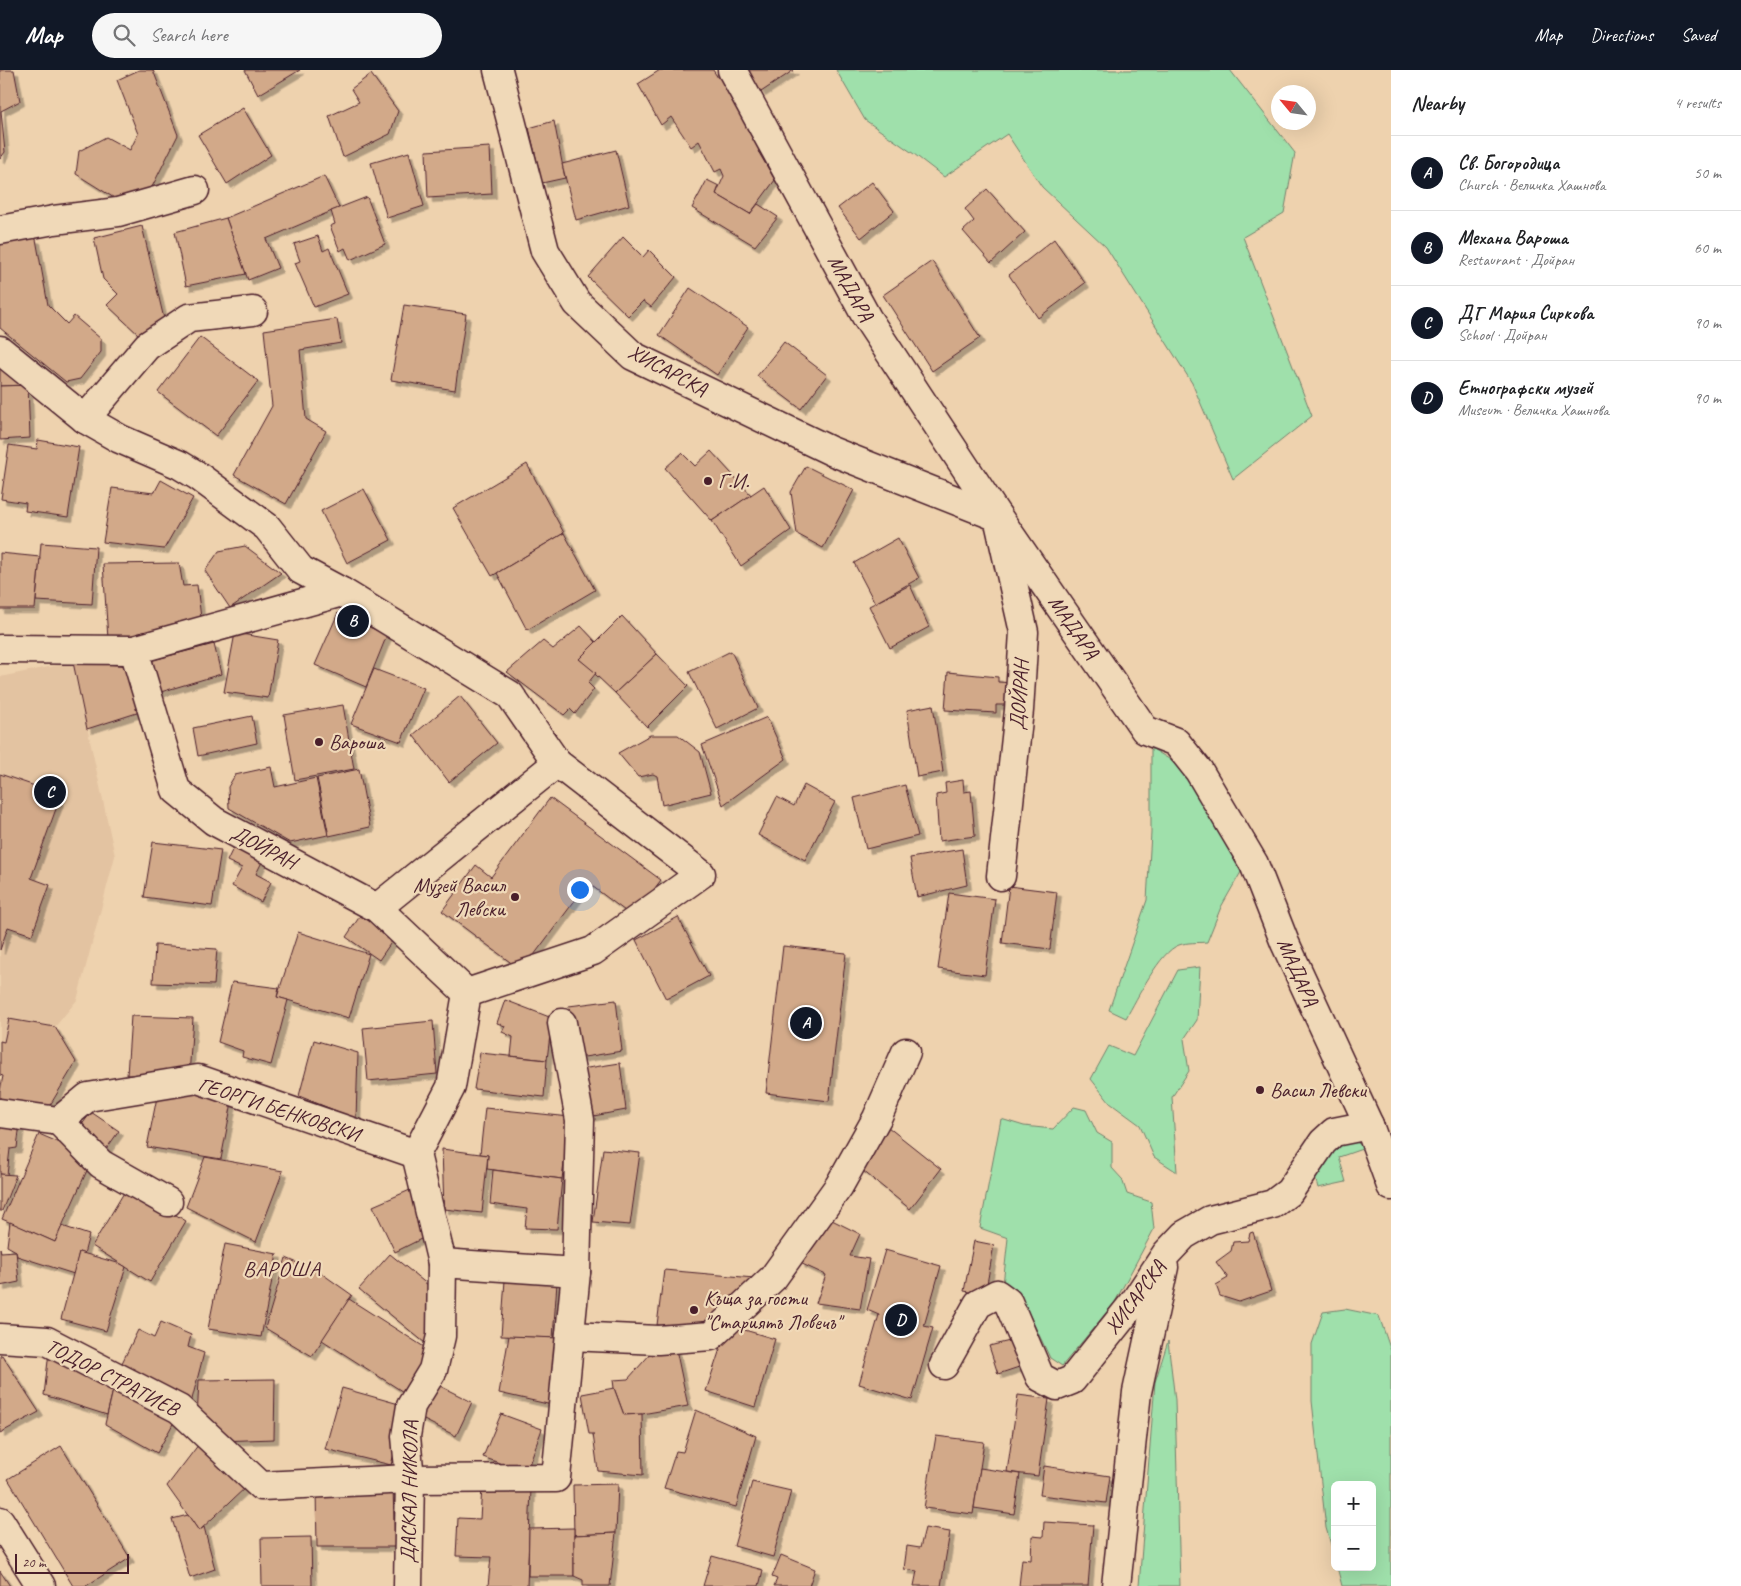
<!DOCTYPE html>
<html lang="en">
<head>
<meta charset="utf-8">
<style>
	body { margin:0; font-family:Caveat,sans-serif; background:#f6f6f6; color:#202124 }
	.controls { position:absolute; right:15px; bottom:15px; display:grid; overflow:hidden; border-radius:8px; box-shadow:0 5px 20px #0002 }
	.controls button { width:45px; height:45px; display:grid; place-items:center; padding:0; border:0; border-bottom:1px solid #e0e0e0; background:#fff; color:#202124; font:25px sans-serif }
	.compass { position:absolute; left:1271px; top:15px; width:45px; height:45px; border-radius:50%; background:#fff; box-shadow:0 5px 20px #0002; rotate:299deg }
	.scale { position:absolute; left:15px; bottom:12px; width:114px; box-sizing:border-box; padding-left:5px; border:2px solid #4a1f2b; border-top:0; font-size:14px; line-height:18px; white-space:nowrap; color:#4a1f2b; -webkit-text-stroke:4px #f0d9b8; paint-order:stroke }
	.you { position:absolute; left:579px; top:819px; width:18px; height:18px; margin:-12px; border:4px solid #fff; border-radius:50%; background:#1a73e8; box-shadow:0 0 0 8px #1a73e833 }
	.badge { display:grid; place-items:center; width:32px; height:32px; border-radius:50%; background:#111827; color:#fff; font-size:16px; font-weight:700 }
	.pin { position:absolute; translate:-50% -50%; border:2px solid #fff; box-shadow:0 1px 5px #0006 }
	.list { margin:0; padding:0; list-style:none }
	h2 { display:flex; justify-content:space-between; align-items:center; height:65px; margin:0; padding:0 20px; font-size:21px }
	h2 small { font-size:16px; font-weight:400; color:#757577 }
	.list li { display:grid; grid-template-columns:32px 1fr auto; gap:15px; align-items:center; box-sizing:border-box; height:75px; padding:0 20px; border-top:1px solid #e0e0e0 }
	.list b { display:block; font-size:19px; white-space:nowrap }
	.list p { margin:0; font-size:16px; white-space:nowrap; color:#757577 }
	.list em { font-size:16px; font-style:normal; color:#757577 }
	.icon { flex:none; width:28px; height:28px; fill:none; stroke:currentColor; stroke-width:2; stroke-linecap:round; stroke-linejoin:round }
	.map { position:relative; flex:none; width:1391px; height:1516px; overflow:hidden }
	header { display:flex; align-items:center; gap:30px; box-sizing:border-box; height:70px; padding:0 25px; background:#111827; color:#fff }
	header strong { font-size:24px }
	nav { display:flex; gap:28px; margin-inline-start:auto; font-size:18px }
	.search { width:350px; height:45px; background:#f6f6f6; display:flex; align-items:center; gap:12px; box-sizing:border-box; padding:0 18px; border-radius:28px; color:#757577; font-size:19px }
	main { display:flex }
	aside { flex:1; background:#fff }
	.map>svg:first-child { display:block }
	.built { fill:#e3c3a1 }
	.green { fill:#9fe0ab; stroke:#74806b }
	.building { fill:#d2a989; stroke:#4a1f2b; filter:url(#shadow) }
	.lines { fill:none; stroke-linecap:round; stroke-linejoin:round }
	.minor-casing { stroke:#4a1f2b; stroke-width:31 }
	.minor { stroke:#f0d9b8; stroke-width:28 }
	.poi-dot { fill:#4a1f2b; stroke:#f0d9b8; stroke-width:2 }
	.labels { text-anchor:middle; stroke-width:4.5; stroke-linejoin:round; paint-order:stroke }
	.street-label { font-size:21px; fill:#4a1f2b; stroke:#f0d9b8 }
	.poi-label { font-size:21px; fill:#4a1f2b; stroke:#f0d9b8; text-anchor:start }
	.neighbourhood-label { font-size:22px; letter-spacing:1px; fill:#4a1f2b; stroke:#f0d9b8 }
</style>
</head>
<body>
<header>
<strong>Map</strong>
<div class="search"><svg class="icon" aria-label="search" viewBox="0 0 24 24"><circle cx="10" cy="10" r="6"/><path d="M15 15l6 6"/></svg>Search here</div>
<nav><a>Map</a><a>Directions</a><a>Saved</a></nav>
</header>
<main>
<div class="map">
<svg width="1391" height="1516" viewBox="0 0 1391 1516">
	<defs>
		<filter id="shadow"><feDropShadow dx="4.5" dy="4.5" stdDeviation="0" flood-color="#0004"/></filter>
	</defs>
	<rect width="100%" height="100%" fill="#eed2ae"/>
	<filter id="ink" filterUnits="userSpaceOnUse"><feTurbulence type="fractalNoise" baseFrequency=".02" numOctaves="2"/><feDisplacementMap in="SourceGraphic" scale="10" xChannelSelector="R" yChannelSelector="G"/><feConvolveMatrix kernelMatrix="1 2 1 2 8 2 1 2 1" color-interpolation-filters="sRGB"/></filter>
	<g filter="url(#ink)">
		<polygon class="built" points="73,592 115,786 77,930 55,957 9,949 4,972 0,971 0,607"/>
		<g class="green">
			<polygon points="836,0 1230,0 1295,83 1284,143 1243,167 1312,346 1233,409 1192,313 1106,177 1042,117 1007,64 944,107 914,84 865,50"/>
			<path d="M1151 678 1169 689 1189 707 1241 802 1221 837 1207 872C1198 873 1187 872 1179 875 1160 881 1137 929 1126 948L1109 940 1147 830 1151 763Z"/>
			<polygon points="1200,897 1197,950 1184,969 1189,1001 1172,1027 1177,1102 1154,1087 1140,1055 1110,1033 1091,1009 1109,976 1133,986 1178,900"/>
			<polygon points="1074,1037 1086,1040 1097,1063 1112,1072 1112,1098 1122,1109 1127,1124 1151,1132 1154,1159 1115,1232 1062,1296 1050,1288 1022,1229 1003,1215 1008,1168 980,1158 1001,1049 1024,1056 1053,1059"/>
			<polygon points="1355,1071 1365,1078 1339,1087 1346,1112 1318,1118 1315,1107 1334,1079 1341,1072"/>
			<polygon points="1345,1239 1379,1246 1391,1281 1391,1516 1342,1516 1337,1497 1372,1497 1372,1415 1335,1415 1335,1488 1326,1458 1312,1331 1312,1274 1323,1242"/>
			<polygon points="1168,1271 1175,1330 1180,1516 1139,1516 1155,1312"/>
		</g>
		<g class="building">
			<polygon points="0,0 14,0 20,31 1,41 5,82 0,89"/>
			<polygon points="139,0 153,0 178,65 152,117 119,131 76,104 79,81 106,67 130,80 138,64 117,10"/>
			<polygon points="245,0 300,0 258,25"/>
			<polygon points="660,0 713,0 718,8 726,3 765,74 758,81 775,110 750,144 716,124 724,106 721,99 715,102 699,71 691,77 671,47 661,55 638,14"/>
			<polygon points="748,0 794,0 761,22"/>
			<polygon points="371,4 398,41 390,64 343,87 329,46 359,32 351,19"/>
			<polygon points="243,38 271,85 227,114 198,65"/>
			<polygon points="554,51 565,108 542,113 529,58"/>
			<polygon points="490,77 492,124 428,128 426,81"/>
			<polygon points="616,80 629,135 576,150 562,94"/>
			<polygon points="409,82 424,136 387,148 371,93"/>
			<polygon points="324,106 339,138 266,169 278,198 248,210 226,148"/>
			<polygon points="707,110 719,116 716,124 750,144 758,134 778,147 755,176 692,138"/>
			<polygon points="872,112 894,141 861,168 838,138"/>
			<polygon points="987,119 1025,162 991,193 963,161 974,151 965,139"/>
			<polygon points="367,127 385,174 350,190 345,178 340,181 330,156 335,154 331,141"/>
			<polygon points="226,148 246,204 186,216 175,162"/>
			<polygon points="142,156 165,253 140,266 107,235 118,224 103,209 94,168"/>
			<polygon points="20,164 36,169 48,235 67,254 74,246 101,269 101,282 80,309 66,312 0,258 0,167"/>
			<polygon points="318,166 323,181 329,178 348,224 314,237 295,193 300,191 294,174"/>
			<polygon points="623,167 643,187 649,180 676,207 651,237 643,231 628,246 588,207"/>
			<polygon points="1054,169 1085,213 1038,248 1009,205"/>
			<polygon points="932,191 980,268 932,301 883,225"/>
			<polygon points="690,218 748,257 717,305 659,265"/>
			<polygon points="404,235 466,244 455,320 391,310"/>
			<polygon points="337,249 341,273 300,280 306,349 326,361 286,434 234,405 272,336 264,260"/>
			<polygon points="200,267 258,311 216,366 158,322"/>
			<polygon points="784,272 827,305 801,339 757,306"/>
			<polygon points="0,293 28,315 0,316"/>
			<polygon points="28,315 30,368 0,370 0,316"/>
			<polygon points="38,370 79,377 68,447 25,441 26,433 1,429 9,375 37,379"/>
			<polygon points="711,381 751,425 712,451 665,398 682,383 695,396"/>
			<polygon points="527,394 564,463 492,506 453,438"/>
			<polygon points="806,396 854,420 823,478 797,464 791,422"/>
			<polygon points="161,410 193,428 164,479 103,472 112,418 154,423"/>
			<polygon points="764,416 791,460 741,496 712,451"/>
			<polygon points="364,419 391,470 347,493 321,441"/>
			<polygon points="564,463 595,520 527,560 497,503"/>
			<polygon points="898,468 919,508 875,533 854,493"/>
			<polygon points="41,473 96,477 92,534 36,531"/>
			<polygon points="245,476 281,503 230,538 205,501 219,481"/>
			<polygon points="0,483 40,487 35,539 0,539"/>
			<polygon points="179,493 183,516 197,515 201,548 133,568 108,569 103,494"/>
			<polygon points="910,515 929,557 890,578 869,536"/>
			<polygon points="338,543 387,565 366,617 315,595"/>
			<polygon points="622,546 657,584 615,623 579,589"/>
			<polygon points="581,556 596,572 579,589 596,603 588,613 594,619 575,644 570,639 564,645 507,602 543,571 553,579"/>
			<polygon points="235,563 278,570 268,628 224,622"/>
			<polygon points="214,574 221,604 154,624 145,592"/>
			<polygon points="731,581 758,638 717,659 689,602"/>
			<polygon points="657,584 688,616 647,657 615,623"/>
			<polygon points="73,592 134,596 143,641 87,659"/>
			<polygon points="374,599 424,618 401,672 351,654"/>
			<polygon points="948,602 998,607 998,612 1014,613 1011,635 996,635 996,643 945,640"/>
			<polygon points="460,626 497,673 449,712 413,665"/>
			<polygon points="343,635 354,699 295,710 284,645"/>
			<polygon points="933,635 943,702 917,707 907,640"/>
			<polygon points="252,646 257,673 198,686 193,658"/>
			<polygon points="767,647 786,689 723,735 702,675"/>
			<polygon points="650,665 678,665 700,682 711,723 662,735 657,706 653,704 638,707 618,683"/>
			<polygon points="271,697 275,717 316,708 328,765 290,773 229,738 228,717 235,705"/>
			<polygon points="359,699 370,757 329,766 317,708"/>
			<polygon points="0,704 61,725 31,808 50,815 32,865 8,857 0,880"/>
			<polygon points="963,710 964,722 971,721 975,766 939,771 936,725 946,723 945,713"/>
			<polygon points="804,715 835,732 805,790 758,765 777,727 794,736"/>
			<polygon points="905,715 918,766 866,779 854,728"/>
			<polygon points="550,728 661,810 633,847 588,813 522,901 442,841 476,795 491,807"/>
			<polygon points="238,768 266,784 256,804 271,812 261,832 232,816 242,798 227,791"/>
			<polygon points="153,772 221,780 212,836 144,827"/>
			<polygon points="962,779 967,815 917,827 910,788"/>
			<polygon points="1009,816 1057,822 1050,879 1002,873"/>
			<polygon points="949,823 995,829 985,905 938,899"/>
			<polygon points="366,837 399,861 379,890 346,867"/>
			<polygon points="678,847 709,906 666,929 636,870"/>
			<polygon points="298,862 369,884 349,948 277,927"/>
			<polygon points="155,875 217,879 214,915 153,913"/>
			<polygon points="783,876 846,883 829,1031 766,1023"/>
			<polygon points="232,912 279,918 277,927 288,930 271,995 242,987 243,981 218,972"/>
			<polygon points="505,930 552,948 547,990 511,986 513,967 502,962 505,956 497,953"/>
			<polygon points="616,930 622,981 578,988 569,936"/>
			<polygon points="131,946 193,948 189,1006 127,1005"/>
			<polygon points="9,949 55,957 76,992 46,1042 0,1033 0,1021 3,1006 0,1005 0,971 4,972"/>
			<polygon points="433,951 437,1004 368,1011 363,958"/>
			<polygon points="314,970 358,983 356,1049 299,1026"/>
			<polygon points="480,983 547,990 544,1027 474,1019"/>
			<polygon points="620,993 626,1040 588,1047 581,999"/>
			<polygon points="192,1014 233,1027 221,1089 147,1077 158,1022"/>
			<polygon points="485,1038 570,1047 562,1109 487,1099 488,1085 480,1084"/>
			<polygon points="91,1042 119,1061 102,1085 74,1066"/>
			<polygon points="0,1051 20,1053 17,1078 10,1079 7,1105 0,1104"/>
			<polygon points="888,1057 941,1099 910,1139 857,1096"/>
			<polygon points="39,1064 93,1087 55,1172 2,1149"/>
			<polygon points="442,1079 488,1085 482,1143 444,1139"/>
			<polygon points="603,1079 640,1083 630,1155 593,1152"/>
			<polygon points="205,1087 283,1101 256,1172 186,1137"/>
			<polygon points="493,1100 562,1109 557,1159 525,1158 527,1139 490,1134"/>
			<polygon points="0,1104 16,1105 2,1141 0,1141"/>
			<polygon points="128,1116 186,1151 150,1212 92,1176"/>
			<polygon points="410,1120 429,1165 395,1182 373,1136"/>
			<polygon points="824,1146 860,1164 850,1186 869,1189 860,1239 816,1233 826,1205 800,1193"/>
			<polygon points="10,1152 55,1172 62,1156 89,1165 84,1184 79,1182 74,1204 17,1186 16,1181 7,1176"/>
			<polygon points="1253,1162 1271,1221 1239,1232 1220,1226 1216,1215 1228,1208 1216,1192 1231,1181 1233,1172 1248,1171 1250,1163"/>
			<polygon points="974,1171 994,1175 985,1225 964,1221"/>
			<polygon points="225,1174 277,1184 261,1267 208,1259"/>
			<polygon points="0,1178 1,1182 16,1181 19,1212 0,1216"/>
			<polygon points="885,1180 941,1196 924,1256 933,1258 912,1330 859,1314 879,1245 867,1240"/>
			<polygon points="79,1182 121,1194 126,1197 106,1261 61,1249"/>
			<polygon points="390,1184 434,1220 435,1262 425,1273 359,1219"/>
			<polygon points="286,1188 321,1203 352,1225 312,1286 265,1258"/>
			<polygon points="664,1200 754,1208 710,1259 657,1255"/>
			<polygon points="505,1210 557,1213 553,1268 501,1266"/>
			<polygon points="349,1229 432,1282 408,1325 322,1270"/>
			<polygon points="161,1252 191,1265 188,1277 204,1283 190,1337 121,1295 138,1260 154,1268"/>
			<polygon points="728,1255 775,1269 755,1337 706,1321"/>
			<polygon points="509,1266 558,1268 552,1335 499,1323"/>
			<polygon points="1014,1270 1022,1296 998,1304 989,1276"/>
			<polygon points="676,1279 688,1336 642,1344 624,1345 614,1318 613,1310 628,1309 652,1282"/>
			<polygon points="49,1282 114,1316 107,1345 44,1325"/>
			<polygon points="2,1285 39,1342 0,1363 0,1286"/>
			<polygon points="275,1309 274,1369 219,1371 197,1349 199,1310"/>
			<polygon points="432,1312 472,1332 456,1366 416,1346"/>
			<polygon points="114,1316 175,1350 157,1383 105,1354"/>
			<polygon points="342,1318 406,1336 391,1395 325,1379"/>
			<polygon points="614,1318 624,1345 642,1344 643,1405 598,1401 593,1364 589,1364 582,1324"/>
			<polygon points="1018,1325 1049,1329 1038,1406 1007,1402"/>
			<polygon points="696,1340 756,1366 736,1437 664,1418 676,1381 683,1382"/>
			<polygon points="501,1344 542,1359 526,1403 483,1387"/>
			<polygon points="936,1366 984,1372 973,1444 924,1438"/>
			<polygon points="202,1370 246,1417 199,1461 167,1416"/>
			<polygon points="61,1376 130,1488 86,1516 73,1516 8,1409"/>
			<polygon points="1044,1396 1110,1406 1106,1433 1040,1425"/>
			<polygon points="980,1398 1020,1404 1014,1444 974,1438"/>
			<polygon points="752,1412 791,1421 773,1487 734,1476"/>
			<polygon points="618,1414 616,1463 574,1465 573,1415"/>
			<polygon points="482,1417 531,1419 527,1516 488,1516 491,1487 456,1486 458,1448 480,1449"/>
			<polygon points="393,1420 395,1477 317,1477 316,1421"/>
			<polygon points="188,1445 199,1461 204,1457 215,1499 190,1508 172,1449"/>
			<polygon points="1044,1452 1093,1455 1088,1516 1019,1516 1022,1489 1031,1490 1032,1466 1043,1467"/>
			<polygon points="574,1458 574,1506 528,1506 529,1459"/>
			<polygon points="925,1458 950,1462 941,1516 914,1516 917,1501 904,1499 907,1476 920,1478"/>
			<polygon points="616,1463 610,1516 583,1516 583,1510 574,1506 574,1465"/>
			<polygon points="311,1467 312,1516 262,1516 261,1468"/>
			<polygon points="781,1485 815,1499 809,1516 774,1516 777,1509 772,1507"/>
			<polygon points="712,1486 763,1500 759,1516 703,1516"/>
			<polygon points="0,1501 10,1516 0,1516"/>
		</g>
		<g class="lines">
			<g class="minor-casing">
				<g id="minor">
					<polyline points="498,0 545,181 577,233 633,286 831,381 998,447 1024,562 1019,640 1001,806"/>
					<polyline points="732,0 867,248 998,447 1145,660 1176,672 1199,701 1254,794 1285,873 1369,1055 1391,1116"/>
					<polyline points="0,160 54,150 118,142 195,120"/>
					<polyline points="0,280 85,349 120,369 180,395 198,406 267,457 301,500 342,522 510,625 557,693 701,804 593,881 467,923"/>
					<polyline points="85,349 147,276 189,248 253,241"/>
					<polyline points="0,579 134,580 342,522"/>
					<polyline points="134,580 176,720 214,751 377,838 467,923"/>
					<polyline points="377,838 557,693"/>
					<polyline points="0,1043 59,1051 88,1027 198,1009 416,1084"/>
					<polyline points="59,1051 101,1094 168,1132"/>
					<polyline points="442,1193 576,1202"/>
					<polyline points="570,1266 658,1270 711,1266 773,1208 839,1116 877,1048 906,982"/>
					<polyline points="0,1268 47,1271 179,1339 261,1416 410,1409 556,1408 576,1202 580,1050 562,953"/>
					<polyline points="944,1295 978,1234 997,1224 1008,1232 1040,1307 1057,1316 1072,1310 1135,1231 1166,1184 1184,1165 1210,1150 1273,1134 1289,1122 1323,1072 1334,1062 1369,1055"/>
					<polyline points="0,1451 41,1516"/>
					<polyline points="408,1516 410,1409 406,1366 411,1336 433,1300 441,1266 442,1193 416,1084 451,1017 467,923"/>
					<polyline points="1116,1516 1137,1322 1164,1197"/>
				</g>
			</g>
			<use href="#minor" class="minor"/>
		</g>
	</g>
	<g class="poi-dot">
		<circle cx="708" cy="411" r="5"/>
		<circle cx="319" cy="672" r="5"/>
		<circle cx="515" cy="827" r="5"/>
		<circle cx="1260" cy="1020" r="5"/>
		<circle cx="694" cy="1240" r="5"/>
	</g>
	<g class="labels">
		<g class="street-label">
			<text transform="translate(851 218) rotate(61)" y="7">МАДАРА</text>
			<text transform="translate(668 300) rotate(28)" y="7">ХИСАРСКА</text>
			<text transform="translate(1074 557) rotate(55)" y="7">МАДАРА</text>
			<text transform="translate(1019 625) rotate(-86)" y="7">ДОЙРАН</text>
			<text transform="translate(264 777) rotate(28)" y="7">ДОЙРАН</text>
			<text transform="translate(1298 902) rotate(66)" y="7">МАДАРА</text>
			<text transform="translate(279 1039) rotate(18)" y="7">ГЕОРГИ БЕНКОВСКИ</text>
			<text transform="translate(1135 1227) rotate(-53)" y="7">ХИСАРСКА</text>
			<text transform="translate(112 1307) rotate(27)" y="7">ТОДОР СТРАТИЕВ</text>
			<text transform="translate(409 1422) rotate(-89)" y="7">ДАСКАЛ НИКОЛА</text>
		</g>
		<g class="poi-label">
			<text x="718" y="418">Г.И.</text>
			<text x="329" y="679">Вароша</text>
			<text x="505" y="822" text-anchor="end">Музей Васил<tspan x="505" dy="24">Левски</tspan></text>
			<text x="1270" y="1027">Васил Левски</text>
			<text x="704" y="1235">Къща за гости<tspan x="704" dy="24">"Стариятъ Ловечъ"</tspan></text>
		</g>
		<g class="neighbourhood-label">
			<text x="282" y="1206">ВАРОША</text>
		</g>
	</g>
</svg>
<div class="controls">
<button>+</button>
<button>−</button>
</div>
<svg class="compass" viewBox="-18 -18 36 36"><path d="M0-13l5 13h-10z" fill="#e53935"/><path d="M0 13l5-13h-10z" fill="#757577"/></svg>
<div class="scale">20 m</div>
<div class="you"></div>
<div class="pin badge" style="left:806px;top:953px">A</div>
<div class="pin badge" style="left:353px;top:551px">B</div>
<div class="pin badge" style="left:50px;top:722px">C</div>
<div class="pin badge" style="left:901px;top:1250px">D</div>
</div>
<aside>
<h2>Nearby<small>4 results</small></h2>
<ul class="list">
<li><span class="badge">A</span><div><b>Св. Богородица</b><p>Church · Величка Хашнова</p></div><em>50 m</em></li>
<li><span class="badge">B</span><div><b>Механа Вароша</b><p>Restaurant · Дойран</p></div><em>60 m</em></li>
<li><span class="badge">C</span><div><b>ДГ Мария Сиркова</b><p>School · Дойран</p></div><em>90 m</em></li>
<li><span class="badge">D</span><div><b>Етнографски музей</b><p>Museum · Величка Хашнова</p></div><em>90 m</em></li>
</ul>
</aside>
</main>
</body>
</html>
